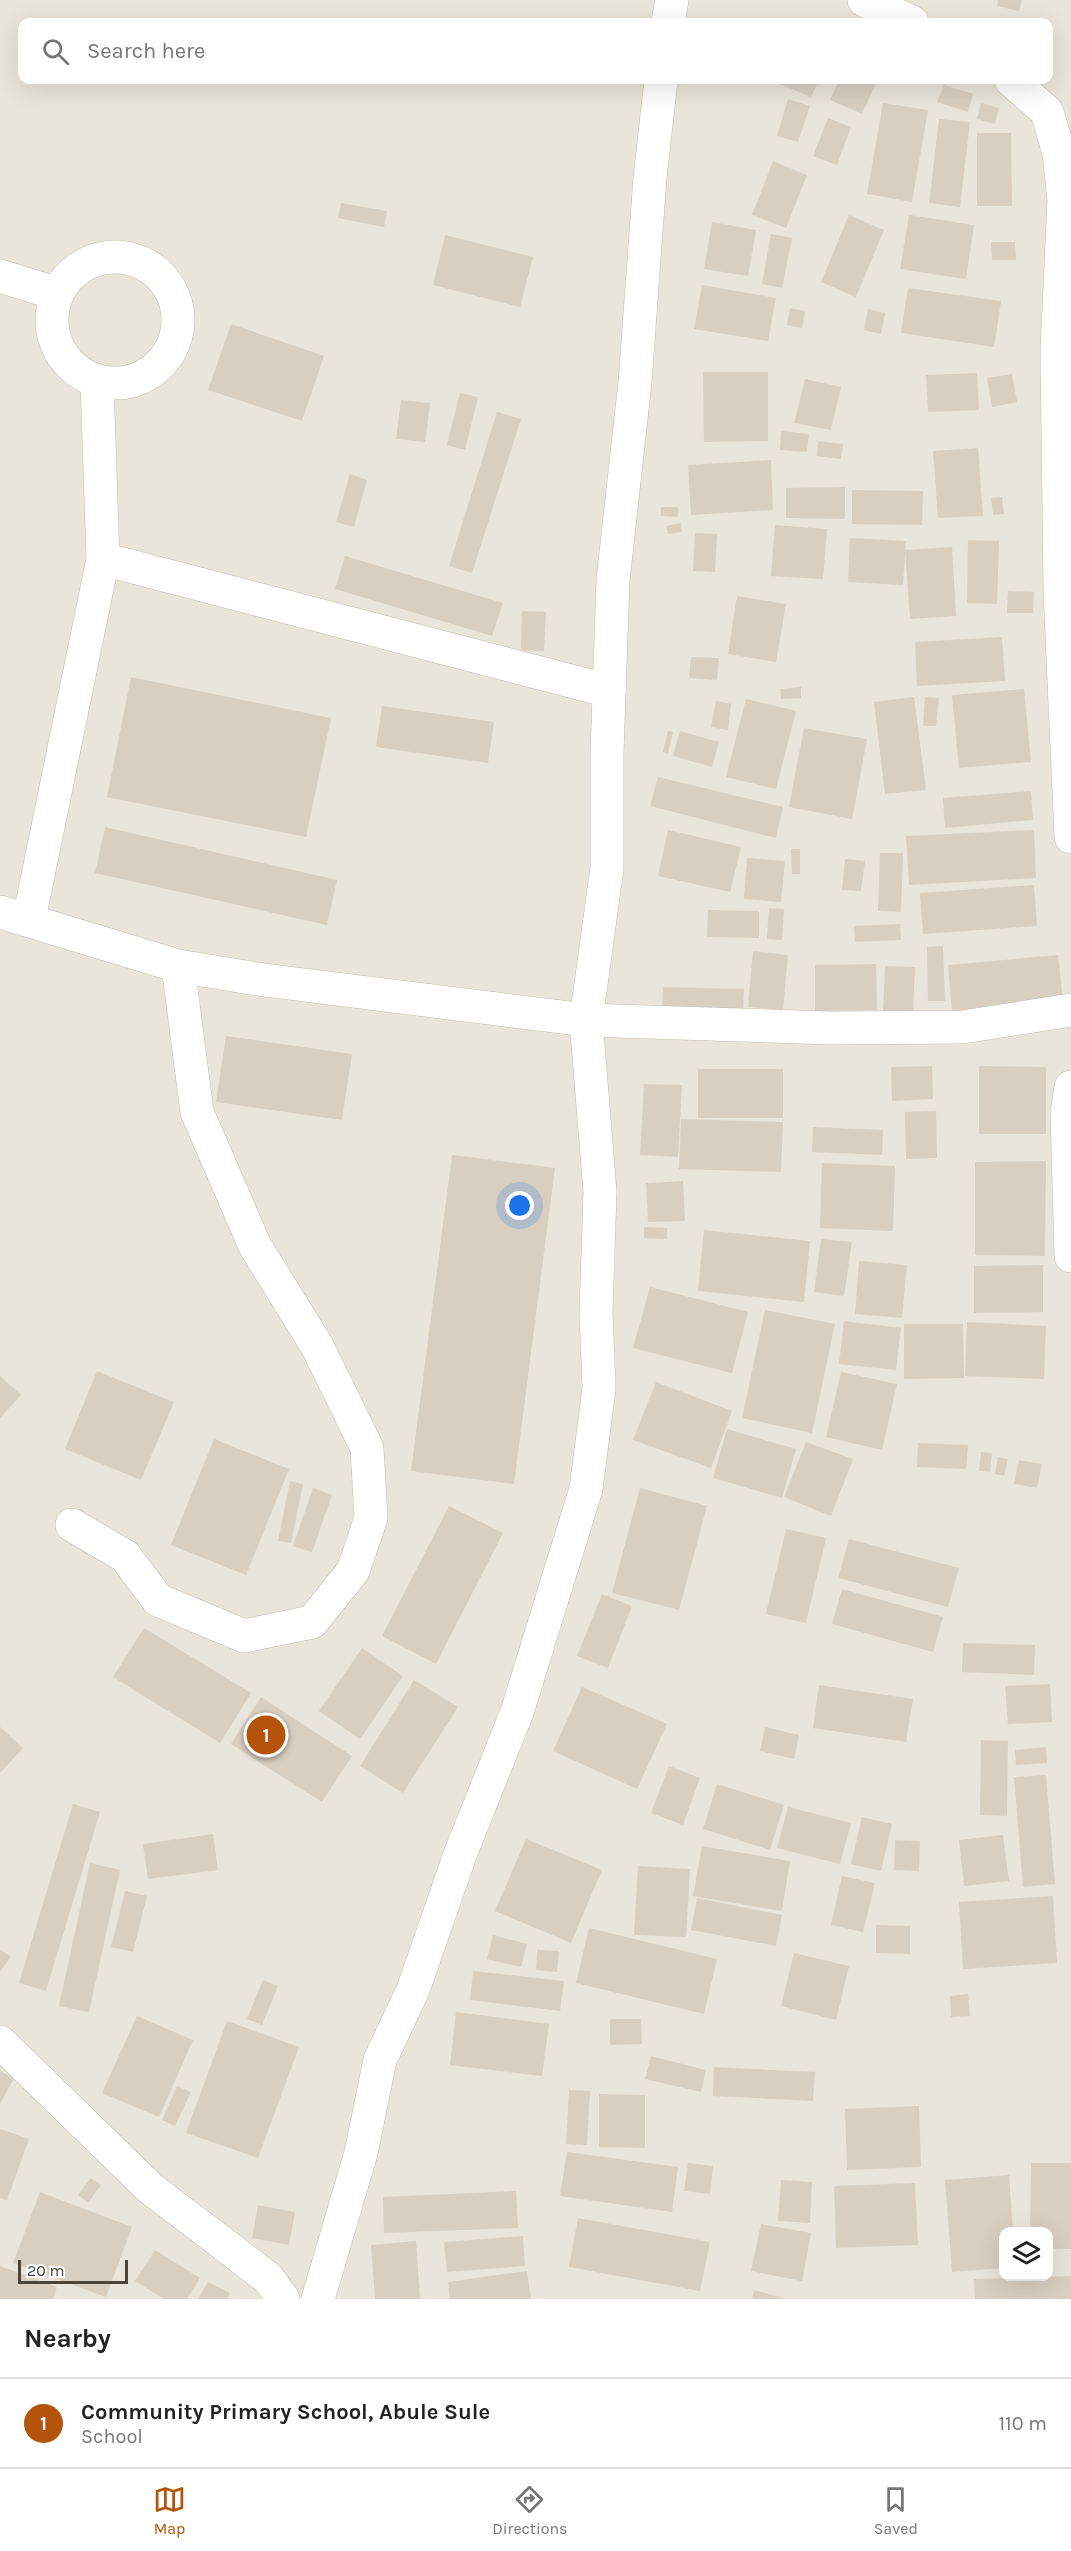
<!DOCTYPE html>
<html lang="en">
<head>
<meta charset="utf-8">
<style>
	body { margin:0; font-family:Karla,sans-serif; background:#f6f6f6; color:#222 }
	.controls { position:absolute; right:18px; bottom:18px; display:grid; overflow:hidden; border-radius:12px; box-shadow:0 6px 24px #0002 }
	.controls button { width:54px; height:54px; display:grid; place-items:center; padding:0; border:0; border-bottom:2px solid #e0e0e0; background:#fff; color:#222; font:30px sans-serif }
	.scale { position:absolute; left:18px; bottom:15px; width:110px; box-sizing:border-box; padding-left:6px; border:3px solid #4b4439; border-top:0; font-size:16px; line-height:21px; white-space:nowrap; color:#4b4439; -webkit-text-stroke:4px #fff; paint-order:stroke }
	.you { position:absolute; left:520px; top:1206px; width:21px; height:21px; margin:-15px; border:4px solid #fff; border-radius:50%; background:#1a73e8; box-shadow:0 0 0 9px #1a73e833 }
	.badge { display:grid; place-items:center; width:39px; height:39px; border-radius:50%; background:#b45309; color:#fff; font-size:20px; font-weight:700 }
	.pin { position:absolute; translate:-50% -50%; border:3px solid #fff; box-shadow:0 2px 6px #0006 }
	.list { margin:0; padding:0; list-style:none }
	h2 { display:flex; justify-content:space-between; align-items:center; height:78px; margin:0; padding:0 24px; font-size:26px }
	h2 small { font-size:20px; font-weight:400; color:#767676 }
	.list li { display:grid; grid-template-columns:39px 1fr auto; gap:18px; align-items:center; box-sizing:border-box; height:90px; padding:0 24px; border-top:2px solid #e0e0e0 }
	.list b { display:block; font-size:22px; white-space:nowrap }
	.list p { margin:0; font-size:20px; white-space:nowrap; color:#767676 }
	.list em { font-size:20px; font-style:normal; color:#767676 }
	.icon { flex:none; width:33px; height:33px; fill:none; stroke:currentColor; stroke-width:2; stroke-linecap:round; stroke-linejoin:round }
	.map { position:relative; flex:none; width:1071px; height:2299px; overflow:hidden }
	.search { position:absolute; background:#fff; box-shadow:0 6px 24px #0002; left:18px; right:18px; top:18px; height:66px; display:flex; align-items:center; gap:15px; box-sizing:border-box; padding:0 21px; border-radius:12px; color:#767676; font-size:22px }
	.sheet { height:168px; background:#fff }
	nav { display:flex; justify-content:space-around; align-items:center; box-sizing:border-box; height:84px; border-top:2px solid #e0e0e0; background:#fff; font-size:16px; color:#767676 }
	nav a { display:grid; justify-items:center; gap:3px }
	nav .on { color:#b45309 }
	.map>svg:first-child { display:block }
	.residential { fill:#eae5da; fill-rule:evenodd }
	.building { fill:#d8cfc1 }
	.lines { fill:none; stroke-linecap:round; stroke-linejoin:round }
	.minor-casing { stroke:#c2bbae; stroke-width:34 }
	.minor { stroke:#fff; stroke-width:33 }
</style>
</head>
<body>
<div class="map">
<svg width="1071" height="2299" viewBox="0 0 1071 2299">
	<rect width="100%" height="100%" fill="#f6f3ec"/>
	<path class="residential" d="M0 0H1071V2299H0ZM22 22H1048V80H22ZM1004 2232H1048V2276H1004Z"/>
	<g class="building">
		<polygon points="998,0 1022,0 1019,11 997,6"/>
		<polygon points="771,80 819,80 811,97"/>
		<polygon points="839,80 877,80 862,114 830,100"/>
		<polygon points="944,85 973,94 968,112 937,102"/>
		<polygon points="788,99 810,106 798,142 777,136"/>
		<polygon points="883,103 928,110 912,202 867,194"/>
		<polygon points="981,103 999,108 995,124 977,119"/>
		<polygon points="828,118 851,127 837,165 813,156"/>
		<polygon points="939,119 970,122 960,207 929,203"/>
		<polygon points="977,133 1011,133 1012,206 977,206"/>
		<polygon points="773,161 807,175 786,228 752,215"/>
		<polygon points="341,203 387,211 384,227 338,218"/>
		<polygon points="849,215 884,230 856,297 821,282"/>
		<polygon points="909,215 974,225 966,279 900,269"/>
		<polygon points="712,222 756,230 748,276 704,269"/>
		<polygon points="771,234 792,238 782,288 762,284"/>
		<polygon points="445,235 533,257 520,307 433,285"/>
		<polygon points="991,242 1015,242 1016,260 992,260"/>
		<polygon points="702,285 776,298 768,341 694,329"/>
		<polygon points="908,288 1001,301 994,347 901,333"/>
		<polygon points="790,308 805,311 802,328 787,325"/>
		<polygon points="868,309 885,313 881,334 864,330"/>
		<polygon points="231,324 324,356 302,421 208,390"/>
		<polygon points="703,372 768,372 768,441 704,442"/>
		<polygon points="977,373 979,410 928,412 926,375"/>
		<polygon points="1012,374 1017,402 992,407 987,378"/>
		<polygon points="805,379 841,387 831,430 794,423"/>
		<polygon points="460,393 478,397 465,450 447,445"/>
		<polygon points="401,400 430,403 425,442 396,439"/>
		<polygon points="497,412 521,419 472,573 449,566"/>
		<polygon points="781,431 809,434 807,452 780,450"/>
		<polygon points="818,441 843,444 841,459 817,456"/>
		<polygon points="978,448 983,516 938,518 933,451"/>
		<polygon points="771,460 773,510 691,515 688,465"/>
		<polygon points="350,474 367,480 354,527 336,522"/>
		<polygon points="845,487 845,519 786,518 786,488"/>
		<polygon points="852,490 923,491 922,525 852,524"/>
		<polygon points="1002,497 1004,514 993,515 991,498"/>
		<polygon points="661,507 678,507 678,517 661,516"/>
		<polygon points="681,523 682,532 668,534 666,526"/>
		<polygon points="775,525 827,529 823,579 771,576"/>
		<polygon points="695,533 717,534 715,572 693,571"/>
		<polygon points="850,538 906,541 903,585 848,582"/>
		<polygon points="968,540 999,541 997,604 967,603"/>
		<polygon points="952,547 956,616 910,619 905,550"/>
		<polygon points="345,556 503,603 492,636 335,589"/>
		<polygon points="1008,591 1034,592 1033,613 1007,613"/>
		<polygon points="737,596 786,604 776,662 728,654"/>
		<polygon points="522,611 546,612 544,651 521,650"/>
		<polygon points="1002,637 1005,681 917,686 915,642"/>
		<polygon points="691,657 719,658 717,680 689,678"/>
		<polygon points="131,677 331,718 306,837 107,797"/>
		<polygon points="801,687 801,698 781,699 780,689"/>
		<polygon points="1024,689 1031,762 959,768 952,695"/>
		<polygon points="914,697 926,790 885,794 874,702"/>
		<polygon points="925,697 939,698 936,726 923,726"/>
		<polygon points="746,699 796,711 776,789 726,777"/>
		<polygon points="716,701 731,704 728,730 711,727"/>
		<polygon points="382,706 494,722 488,763 376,747"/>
		<polygon points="804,728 867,739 852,819 789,807"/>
		<polygon points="668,731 673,732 668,753 663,752"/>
		<polygon points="680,731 719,742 712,767 673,756"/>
		<polygon points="658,777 783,807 776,838 650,806"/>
		<polygon points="1031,791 1033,820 945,828 943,798"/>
		<polygon points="105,827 337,880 327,925 95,873"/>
		<polygon points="668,830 741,847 730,892 658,876"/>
		<polygon points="1034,830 1036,878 909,885 906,836"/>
		<polygon points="791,849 800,849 800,874 792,874"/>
		<polygon points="880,853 903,853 901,912 878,911"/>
		<polygon points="747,858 785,861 781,902 744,899"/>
		<polygon points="845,859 865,861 861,891 842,890"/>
		<polygon points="1034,885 1037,926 923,934 920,893"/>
		<polygon points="769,908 784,909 782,940 767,939"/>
		<polygon points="708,910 759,911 759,938 707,937"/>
		<polygon points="900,924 901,940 855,942 854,926"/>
		<polygon points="943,946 945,1001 928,1001 927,947"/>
		<polygon points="753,951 788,955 783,1010 748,1007"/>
		<polygon points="1058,955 1063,1002 952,1012 948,965"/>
		<polygon points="876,964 877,1010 815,1011 815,965"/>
		<polygon points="885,966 915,967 913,1013 883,1012"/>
		<polygon points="663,987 744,989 743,1013 662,1010"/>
		<polygon points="226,1036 352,1054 342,1120 216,1102"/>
		<polygon points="932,1066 933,1099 892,1101 891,1067"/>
		<polygon points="979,1066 1046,1067 1046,1134 979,1134"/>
		<rect x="698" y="1069" width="85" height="49"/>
		<polygon points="644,1084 682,1085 678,1157 640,1155"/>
		<polygon points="936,1111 937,1158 906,1159 905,1112"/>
		<polygon points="681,1119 783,1122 781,1172 679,1169"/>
		<polygon points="813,1127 883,1130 882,1155 812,1152"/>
		<polygon points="452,1155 555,1168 514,1484 411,1471"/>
		<polygon points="1046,1161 1045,1256 975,1255 975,1162"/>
		<polygon points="822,1163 895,1166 893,1231 820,1228"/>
		<polygon points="683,1181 685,1221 648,1222 646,1183"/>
		<polygon points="644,1227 667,1228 667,1239 644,1238"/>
		<polygon points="704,1230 810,1241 804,1302 698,1291"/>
		<polygon points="821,1239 852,1242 844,1296 814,1292"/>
		<polygon points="859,1261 907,1265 902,1318 855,1314"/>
		<polygon points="1043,1265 1043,1312 974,1313 974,1266"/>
		<polygon points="650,1287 748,1312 732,1373 633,1348"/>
		<polygon points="765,1310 835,1324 812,1433 742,1418"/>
		<polygon points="844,1321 901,1328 896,1370 839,1364"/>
		<polygon points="967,1322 1046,1326 1044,1379 965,1376"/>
		<polygon points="904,1324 963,1324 964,1378 904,1379"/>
		<polygon points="97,1371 174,1402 141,1480 65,1449"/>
		<polygon points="841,1372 897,1384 882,1450 826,1437"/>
		<polygon points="0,1376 21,1395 0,1418"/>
		<polygon points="656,1382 732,1411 711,1468 633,1440"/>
		<polygon points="727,1429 796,1449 782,1498 713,1478"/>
		<polygon points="214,1439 289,1469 246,1575 171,1545"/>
		<polygon points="806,1442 853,1459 831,1516 784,1497"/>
		<polygon points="918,1443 968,1445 966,1469 917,1467"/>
		<polygon points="981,1452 992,1453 990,1472 979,1471"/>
		<polygon points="998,1457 1008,1459 1004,1476 995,1474"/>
		<polygon points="1019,1460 1042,1464 1037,1488 1014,1484"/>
		<polygon points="290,1481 303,1484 291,1543 278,1541"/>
		<polygon points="313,1488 332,1495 312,1552 293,1546"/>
		<polygon points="640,1488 707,1506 679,1610 612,1593"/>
		<polygon points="449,1506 503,1533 436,1664 382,1636"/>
		<polygon points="786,1529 826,1538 806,1623 766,1614"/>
		<polygon points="849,1539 959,1568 948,1607 838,1578"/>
		<polygon points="842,1589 943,1617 933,1652 832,1624"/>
		<polygon points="602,1594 632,1606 608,1668 577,1656"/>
		<polygon points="144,1628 251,1693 220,1743 113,1677"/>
		<polygon points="963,1643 1035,1645 1034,1675 962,1672"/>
		<polygon points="362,1648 403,1676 360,1739 319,1711"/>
		<polygon points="414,1680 458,1707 403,1793 360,1766"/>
		<polygon points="1050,1684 1052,1722 1008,1724 1005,1686"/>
		<polygon points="819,1685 913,1699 906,1742 813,1728"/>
		<polygon points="582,1687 667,1724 637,1789 553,1751"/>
		<polygon points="261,1697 352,1756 322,1802 231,1744"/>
		<polygon points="0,1727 23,1748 0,1773"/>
		<polygon points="765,1727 799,1735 794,1759 760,1751"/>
		<polygon points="981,1740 1008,1741 1007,1816 980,1815"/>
		<polygon points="1046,1747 1047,1763 1016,1765 1015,1750"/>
		<polygon points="669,1766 700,1778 683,1825 651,1813"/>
		<polygon points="1046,1775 1055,1884 1023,1887 1014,1777"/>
		<polygon points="717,1784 784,1805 770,1850 703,1829"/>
		<polygon points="73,1804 100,1812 46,1991 19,1983"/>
		<polygon points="788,1807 851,1823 840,1864 777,1848"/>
		<polygon points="862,1817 892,1824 881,1871 851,1864"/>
		<polygon points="213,1834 218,1870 148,1879 143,1844"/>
		<polygon points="1003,1835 1009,1881 964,1886 959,1840"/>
		<polygon points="526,1839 602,1870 571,1943 495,1911"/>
		<polygon points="895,1840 920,1841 919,1871 894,1870"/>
		<polygon points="702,1846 790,1861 782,1911 693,1896"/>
		<polygon points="90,1863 120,1870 89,2012 59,2006"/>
		<polygon points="638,1866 690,1869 686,1937 634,1935"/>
		<polygon points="842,1876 875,1883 863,1932 831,1925"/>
		<polygon points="125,1891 147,1896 133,1952 111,1947"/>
		<polygon points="1053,1896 1057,1963 963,1969 959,1902"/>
		<polygon points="697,1898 782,1915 776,1946 691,1930"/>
		<polygon points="876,1925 910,1926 910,1954 876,1953"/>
		<polygon points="589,1928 717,1959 704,2014 576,1983"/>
		<polygon points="493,1935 527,1944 521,1967 487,1959"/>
		<polygon points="0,1949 11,1957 0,1972"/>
		<polygon points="537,1950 559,1951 557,1972 536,1970"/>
		<polygon points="794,1953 849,1966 836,2020 781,2006"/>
		<polygon points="473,1971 564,1981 560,2011 470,2000"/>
		<polygon points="263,1980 278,1986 262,2025 247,2019"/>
		<polygon points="968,1994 970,2016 951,2017 950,1996"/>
		<polygon points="456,2012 549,2024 542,2076 450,2065"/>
		<polygon points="137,2016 193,2040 159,2117 102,2093"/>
		<polygon points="610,2019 641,2019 642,2044 610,2045"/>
		<polygon points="227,2021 299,2047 258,2158 186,2133"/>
		<polygon points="651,2056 706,2070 701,2092 645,2079"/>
		<polygon points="714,2067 815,2072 813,2101 713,2096"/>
		<polygon points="0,2071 14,2078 0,2104"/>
		<polygon points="177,2086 191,2092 175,2126 162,2120"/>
		<polygon points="569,2090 590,2091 587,2145 566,2144"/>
		<polygon points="599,2094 645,2095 645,2148 599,2147"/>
		<polygon points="919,2106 921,2167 847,2170 845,2109"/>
		<polygon points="0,2129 29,2139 7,2200 0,2198"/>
		<polygon points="567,2152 678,2167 672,2212 560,2196"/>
		<polygon points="688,2163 713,2166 710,2194 684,2191"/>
		<polygon points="1031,2163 1071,2163 1071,2249 1048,2249 1048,2232 1030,2232"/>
		<polygon points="1009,2175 1013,2232 1004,2232 1004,2268 952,2272 945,2180"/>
		<polygon points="91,2178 101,2185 88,2203 78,2195"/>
		<polygon points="781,2180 812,2182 810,2223 778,2221"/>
		<polygon points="915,2183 918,2245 836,2248 834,2186"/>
		<polygon points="516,2191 518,2228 384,2233 383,2197"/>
		<polygon points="40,2192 132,2227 106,2297 13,2263"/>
		<polygon points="258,2205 295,2212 289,2245 252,2238"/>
		<polygon points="578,2218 710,2242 700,2291 569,2267"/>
		<polygon points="761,2224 811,2233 802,2281 751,2271"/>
		<polygon points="523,2236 525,2266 447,2272 444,2242"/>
		<polygon points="416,2241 420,2299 375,2299 371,2245"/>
		<polygon points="155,2250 200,2278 187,2299 164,2299 135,2281"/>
		<polygon points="0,2266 57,2287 53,2299 0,2299"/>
		<polygon points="527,2271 531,2299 450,2299 448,2282"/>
		<polygon points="1071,2276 1071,2299 975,2299 974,2279"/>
		<polygon points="208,2282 230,2293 227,2299 198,2299"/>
		<polygon points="754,2290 784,2298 784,2299 752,2299"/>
	</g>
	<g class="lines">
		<g class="minor-casing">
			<g id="minor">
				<polyline points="864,0 912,22"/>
				<polyline points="668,22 672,0"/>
				<polyline points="1011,80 1047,112 1059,153 1064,200 1057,350 1060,591 1071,837"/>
				<circle cx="115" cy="320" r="63"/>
				<polyline points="0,276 55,293"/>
				<polyline points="103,559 609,691"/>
				<polyline points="0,912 178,966 264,980 586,1020 829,1028 963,1027 1071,1010"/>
				<polyline points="29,919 103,559 97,382"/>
				<polyline points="1071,1087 1067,1113 1071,1256"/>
				<polyline points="72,1525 125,1556 158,1600 244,1636 312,1622 353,1571 371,1518 367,1448 317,1346 255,1246 197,1112 178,966"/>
				<polyline points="0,2042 150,2188 268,2278 283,2299"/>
				<polyline points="318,2299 361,2153 380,2060 413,1990 461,1852 517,1712 586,1489 599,1388 596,1313 600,1192 586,1020 607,868 607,753 613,580 635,382 650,178 661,80"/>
			</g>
		</g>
		<use href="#minor" class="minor"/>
	</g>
</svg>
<div class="controls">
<button><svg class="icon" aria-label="layers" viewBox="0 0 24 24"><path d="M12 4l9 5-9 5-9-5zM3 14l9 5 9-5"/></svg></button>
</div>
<div class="scale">20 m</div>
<div class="you"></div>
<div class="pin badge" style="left:266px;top:1735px">1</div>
<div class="search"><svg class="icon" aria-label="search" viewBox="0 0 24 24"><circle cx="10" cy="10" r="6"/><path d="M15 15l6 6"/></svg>Search here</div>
</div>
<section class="sheet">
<h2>Nearby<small></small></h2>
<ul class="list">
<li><span class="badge">1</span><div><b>Community Primary School, Abule Sule</b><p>School</p></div><em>110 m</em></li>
</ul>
</section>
<nav>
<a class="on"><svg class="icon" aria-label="map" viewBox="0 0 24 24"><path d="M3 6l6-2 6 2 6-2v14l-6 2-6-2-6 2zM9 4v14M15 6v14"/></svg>Map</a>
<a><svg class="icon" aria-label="directions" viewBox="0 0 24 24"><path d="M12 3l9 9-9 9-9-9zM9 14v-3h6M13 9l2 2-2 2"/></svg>Directions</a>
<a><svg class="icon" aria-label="saved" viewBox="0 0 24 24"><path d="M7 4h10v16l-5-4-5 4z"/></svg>Saved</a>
</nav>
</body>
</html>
